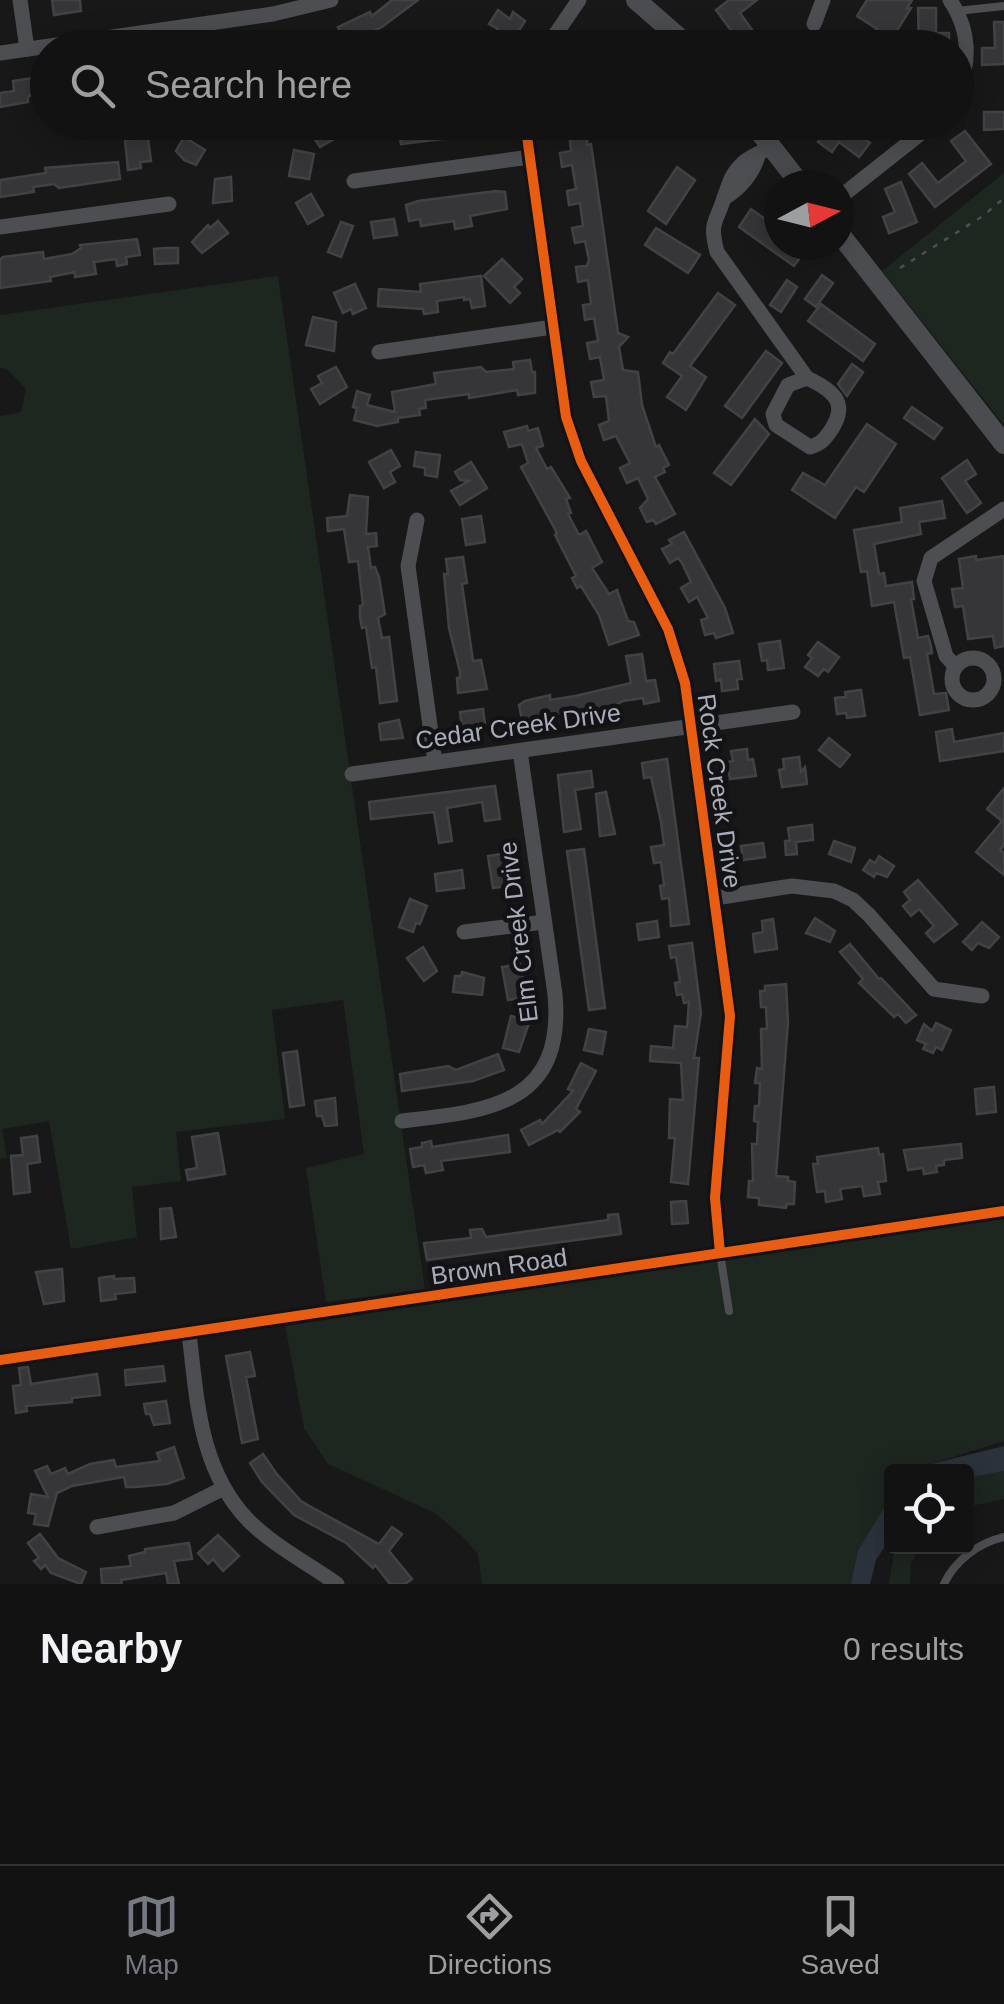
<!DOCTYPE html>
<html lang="en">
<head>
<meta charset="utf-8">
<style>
	body { margin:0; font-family:Helvetica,sans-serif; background:#1b1b1c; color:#f1f3f6 }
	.controls { position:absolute; right:30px; bottom:30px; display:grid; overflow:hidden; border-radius:10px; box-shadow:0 5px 25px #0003 }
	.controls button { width:90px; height:90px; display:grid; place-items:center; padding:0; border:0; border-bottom:2px solid #313233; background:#121213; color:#f1f3f6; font:50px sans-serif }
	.compass { position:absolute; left:764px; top:170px; width:90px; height:90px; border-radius:50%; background:#121213; box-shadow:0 5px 25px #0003; rotate:83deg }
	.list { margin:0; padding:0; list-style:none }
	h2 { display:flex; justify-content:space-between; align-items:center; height:130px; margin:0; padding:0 40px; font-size:42px }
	h2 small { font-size:32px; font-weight:400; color:#9c9ea0 }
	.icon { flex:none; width:55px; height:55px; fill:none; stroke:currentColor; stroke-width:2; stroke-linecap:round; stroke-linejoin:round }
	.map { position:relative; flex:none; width:1004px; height:1584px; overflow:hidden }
	.search { position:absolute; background:#121213; box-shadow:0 5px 25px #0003; left:30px; right:30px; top:30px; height:110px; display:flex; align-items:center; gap:25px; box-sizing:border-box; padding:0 35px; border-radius:55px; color:#9c9ea0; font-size:38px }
	.sheet { height:280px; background:#121213 }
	nav { display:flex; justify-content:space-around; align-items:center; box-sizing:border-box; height:140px; border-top:2px solid #313233; background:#121213; font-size:28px; color:#9c9ea0 }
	nav a { display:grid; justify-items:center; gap:5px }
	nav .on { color:#767982 }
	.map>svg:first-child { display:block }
	.green { fill:#1e2620 }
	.water { fill:#2b323c }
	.building { fill:#363638; stroke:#414245; stroke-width:2.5 }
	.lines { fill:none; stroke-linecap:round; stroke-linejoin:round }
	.path { stroke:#4e4f53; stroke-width:2.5; stroke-dasharray:5 8; stroke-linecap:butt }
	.lane { stroke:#4c4e52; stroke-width:8 }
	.street { stroke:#4c4e52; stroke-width:15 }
	.secondary { stroke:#4b4c50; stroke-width:20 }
	.cycleway-casing { stroke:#131215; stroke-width:16 }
	.cycleway { stroke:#e95d12; stroke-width:10 }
	.labels { text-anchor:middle; stroke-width:9; stroke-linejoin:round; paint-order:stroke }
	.street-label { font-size:25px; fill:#a9adba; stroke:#131215 }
</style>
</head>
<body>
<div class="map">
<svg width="1004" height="1584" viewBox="0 0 1004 1584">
	<rect width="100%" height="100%" fill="#181819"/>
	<g class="green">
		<polygon points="1004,173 1004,425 882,271"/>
		<polygon points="278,276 425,1289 326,1302 306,1168 364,1154 343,1000 272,1010 285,1119 176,1132 181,1181 132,1187 137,1237 71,1249 49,1121 2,1129 7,1158 0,1159 0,416 21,412 26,389 7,369 0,368 0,315"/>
		<polygon points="1004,1218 1004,1441 931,1464 919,1471 892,1472 891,1496 859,1551 851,1584 482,1584 478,1554 461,1535 435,1513 328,1464 304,1428 285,1325"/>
		<polygon points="1004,1471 1004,1499 967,1507 966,1478"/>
		<polygon points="895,1547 920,1547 911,1563 910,1584 889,1584"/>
	</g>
	<g class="water">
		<polygon points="1004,1446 1004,1471 967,1478 966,1472 919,1471 931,1464"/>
		<polygon points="891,1496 891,1537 876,1560 870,1584 851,1584 858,1551"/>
	</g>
	<g class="building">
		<polygon points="52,0 80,0 81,11 54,15"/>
		<polygon points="392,0 418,0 382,27 346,44 338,27 370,12 372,16"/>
		<polygon points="729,0 757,0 740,13 755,34 753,35 766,48 744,48 716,10"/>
		<polygon points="867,0 912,0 907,8 911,8 886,48 865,48 877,29 857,16"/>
		<polygon points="918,8 936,8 936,33 949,33 949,48 919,48"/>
		<polygon points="498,10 510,19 513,12 525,21 508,48 489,48 498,29 489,24"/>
		<polygon points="994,22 1004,22 1004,64 982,65 982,48 995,48"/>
		<polygon points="32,78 36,81 48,80 48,93 28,96 28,102 0,107 0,93 14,91 13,81"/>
		<polygon points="984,112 1004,112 1004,129 984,130"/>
		<polygon points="332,122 336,122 343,134 320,147 312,135"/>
		<polygon points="429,122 508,122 509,129 479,133 478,130 450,138 401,144 398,127"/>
		<polygon points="568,122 588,122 587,145 591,144 618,333 628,337 619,347 623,370 638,372 642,405 656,447 659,445 669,465 663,468 665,472 655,477 675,514 656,524 653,520 647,522 640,508 648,499 638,478 627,483 620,468 630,463 616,436 604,440 599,425 609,421 606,396 594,397 591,382 604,380 600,357 590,359 587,343 598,341 596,329 594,318 585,320 583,305 591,304 588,280 578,282 576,267 587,266 589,260 585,241 575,243 572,228 583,226 580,203 569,205 567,191 576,189 572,165 562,167 560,153 571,151"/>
		<polygon points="833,122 842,122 870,143 859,157 839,142 832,152 818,142"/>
		<polygon points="965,131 991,164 935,207 909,174 922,163 938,183 966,161 951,141"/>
		<polygon points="184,137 205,150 196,165 184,160 176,151"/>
		<polygon points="141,138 148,138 151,161 140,162 141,168 128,170 125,140"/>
		<polygon points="294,150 314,154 309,179 289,176"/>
		<polygon points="118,162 120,179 59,188 54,184 33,187 34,192 0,197 0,180 46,173 45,168"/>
		<polygon points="677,167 695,180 666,224 648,211"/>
		<polygon points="231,177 232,201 213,203 215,179"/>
		<polygon points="901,182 917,222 889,233 883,217 895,212 885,189"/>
		<polygon points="496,191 505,192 507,209 470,216 472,226 455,229 454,221 421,226 420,219 409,221 406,205 418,201"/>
		<polygon points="311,194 323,215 308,224 296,203"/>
		<polygon points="751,209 779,229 779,245 799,245 806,249 794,266 739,227"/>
		<polygon points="394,219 397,235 374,238 371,222"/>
		<polygon points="218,221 228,233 202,253 192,242 208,225 210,228"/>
		<polygon points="341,222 353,226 341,257 328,252"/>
		<polygon points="656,228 700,255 688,273 645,245"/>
		<polygon points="137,239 140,255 126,257 127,264 117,266 116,259 94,262 96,274 75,277 75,272 50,277 51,281 0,288 0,260 3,257 43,252 44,259 72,254 81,248 80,245"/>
		<polygon points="166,248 178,248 178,263 155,264 154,249"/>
		<polygon points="502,259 522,279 514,287 520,293 510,303 484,276"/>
		<polygon points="822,275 833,283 816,307 805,299"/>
		<polygon points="481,276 485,306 472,308 470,299 464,300 464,297 437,301 438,312 424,314 423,309 378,306 379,289 421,292 420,284"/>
		<polygon points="787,280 797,287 781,312 770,305"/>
		<polygon points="355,284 366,308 353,314 351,309 343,313 334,293"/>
		<polygon points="718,293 735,305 690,366 706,377 686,410 667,397 682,376 663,363 670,352 673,354"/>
		<polygon points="821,304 875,344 863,361 808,321"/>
		<polygon points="313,317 336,322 334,351 306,345"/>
		<polygon points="766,351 782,363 742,418 725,406"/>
		<polygon points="530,360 532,372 535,372 535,393 518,395 517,390 469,398 469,394 425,400 426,408 419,409 420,415 398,418 398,422 377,426 354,420 357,408 353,407 357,391 370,395 367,405 395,412 392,392 436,384 434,373 481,367 486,372 514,369 513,362"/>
		<polygon points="852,364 863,372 847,396 838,384"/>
		<polygon points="336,367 347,387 320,404 311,389 322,383 318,376"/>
		<polygon points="912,407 942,428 934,439 904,418"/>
		<polygon points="755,419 769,434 731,485 714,473"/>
		<polygon points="867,424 896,444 864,492 856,487 835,518 792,490 803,473 825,485"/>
		<polygon points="527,426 528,431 538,428 543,446 536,448 547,469 551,467 570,498 566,499 571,513 568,514 579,535 586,531 602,562 592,568 609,594 617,590 628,621 634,622 639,635 609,645 599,615 581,586 577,588 572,578 576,576 555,535 557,533 521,467 528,463 522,444 509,447 504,432"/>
		<polygon points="391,450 400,466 390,472 395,482 384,488 369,462"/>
		<polygon points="416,452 440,455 437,477 425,475 425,468 414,466"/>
		<polygon points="967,460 976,474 965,481 981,503 967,513 942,478"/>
		<polygon points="471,462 487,488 460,505 451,491 469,481 460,480 455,472"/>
		<polygon points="350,495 368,497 366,534 376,533 377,546 368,547 371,568 375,567 379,577 385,614 378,618 382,638 389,637 397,701 380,703 376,667 372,668 366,627 362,628 360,618 360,606 363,605 358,561 349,562 344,529 328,531 327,518 347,516"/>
		<polygon points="942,501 945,518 919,522 921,534 874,544 879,574 884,573 886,586 912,582 914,599 911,599 918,638 928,636 931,646 932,653 927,654 934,694 946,693 949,710 920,715 910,657 904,658 894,602 872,606 867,571 861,572 854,530 902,522 900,508"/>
		<polygon points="481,516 485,542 466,545 462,519"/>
		<polygon points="684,532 725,608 733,633 716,638 714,633 705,635 701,620 708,618 697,597 689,602 681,588 691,582 682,563 678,558 670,563 662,549 672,544 669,540"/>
		<polygon points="976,556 976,560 1004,556 1004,646 995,648 993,636 968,639 963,606 955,607 952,589 963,588 959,559"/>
		<polygon points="463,557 467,583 462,584 473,661 481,660 487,689 458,693 457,678 460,678 460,672 449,628 444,574 448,574 446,559"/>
		<polygon points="780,641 784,668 768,670 767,660 762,661 759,644"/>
		<polygon points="818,642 839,657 828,672 824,669 818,676 805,667 812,658 808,655"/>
		<polygon points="642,654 646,681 655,680 659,701 644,704 643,698 623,701 608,709 553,714 554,725 546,727 544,716 522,720 519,705 525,701 550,695 550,700 575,696 631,683 626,656"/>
		<polygon points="739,661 742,679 737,679 738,689 722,691 721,680 716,681 714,664"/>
		<polygon points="861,690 865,716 847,718 846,713 837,714 835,698 846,697 845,692"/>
		<polygon points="483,709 485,724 462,728 460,712"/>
		<polygon points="399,720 403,738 381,740 379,724"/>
		<polygon points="952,729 954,742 1004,733 1004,751 940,761 936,732"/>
		<polygon points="829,738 850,755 840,767 819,750"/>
		<polygon points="747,749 748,760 753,759 756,776 730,779 727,762 733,761 731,751"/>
		<polygon points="799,757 801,772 805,767 807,784 782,787 779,770 784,769 783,759"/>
		<polygon points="667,759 689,924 671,926 669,898 662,899 660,886 664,885 661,862 654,863 651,847 664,845 661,822 651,777 644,778 642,763"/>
		<polygon points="591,771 593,787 575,790 581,829 564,832 558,775"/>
		<polygon points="495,786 500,819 485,821 482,802 447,808 452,841 439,843 434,812 371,819 369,802"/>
		<polygon points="1004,788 1004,845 1000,850 1004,853 1004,875 976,852 1002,821 987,809"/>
		<polygon points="606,792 615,834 600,836 596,794"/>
		<polygon points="812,825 813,840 796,842 797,854 786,855 785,841 790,841 788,828"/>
		<polygon points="834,841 855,848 851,862 829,854"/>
		<polygon points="763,843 765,857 743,860 741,846"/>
		<polygon points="584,849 605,1008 589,1010 567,851"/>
		<polygon points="502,854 503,858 506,858 508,886 493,888 488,856"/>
		<polygon points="879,856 894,866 887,877 876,873 874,877 863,870 870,860 875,863"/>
		<polygon points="462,870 464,888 437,891 435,874"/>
		<polygon points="918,880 957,924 934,942 926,933 934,926 919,909 911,916 903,906 910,900 904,892"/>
		<polygon points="410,899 427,906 420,924 416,923 413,932 399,927"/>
		<polygon points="815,918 835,931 830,942 806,933"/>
		<polygon points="773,919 777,949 755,952 753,934 763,932 762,921"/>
		<polygon points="657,921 659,937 639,940 637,924"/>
		<polygon points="982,922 999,937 989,948 978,943 972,950 963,942"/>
		<polygon points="692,943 701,1013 694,1058 699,1058 688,1184 671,1182 675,1138 669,1138 670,1099 683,1100 681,1063 650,1061 651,1046 673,1048 675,1026 687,1027 689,1002 684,1003 682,994 677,995 675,983 680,982 676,957 671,958 669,946"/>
		<polygon points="850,944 879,979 881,978 916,1015 906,1023 898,1014 894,1017 859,983 863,979 840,952"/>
		<polygon points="423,947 437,971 424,981 407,958"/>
		<polygon points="520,964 527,997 508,1000 502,967"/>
		<polygon points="462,972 484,978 482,995 453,992 455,976 461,976"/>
		<polygon points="786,984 788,1022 776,1176 788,1177 788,1181 795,1182 794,1204 787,1204 786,1208 759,1205 759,1198 748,1197 749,1181 753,1181 752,1144 757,1144 758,1122 754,1121 755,1106 759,1106 760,1083 755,1083 757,1068 762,1069 761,1029 767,1029 766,1007 761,1007 760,991 765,991 765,986"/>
		<polygon points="511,1016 530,1020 519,1052 503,1048"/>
		<polygon points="936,1023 951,1030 942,1050 936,1047 933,1053 923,1049 926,1044 917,1040 924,1024 932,1031"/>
		<polygon points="589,1029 606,1032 602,1054 584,1050"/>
		<polygon points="297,1051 304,1105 290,1107 283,1053"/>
		<polygon points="498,1054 504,1070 473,1081 402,1091 400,1074 448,1066 456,1070"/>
		<polygon points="581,1063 596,1071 576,1109 580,1112 560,1132 558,1130 529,1145 521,1130 540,1120 542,1124 573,1091 568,1089"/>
		<polygon points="994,1087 996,1112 977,1114 975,1089"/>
		<polygon points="335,1098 337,1125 325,1126 322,1116 317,1116 315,1101"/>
		<polygon points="218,1133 225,1174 188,1180 186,1170 197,1168 192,1137"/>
		<polygon points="508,1135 510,1152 441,1161 443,1170 426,1173 424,1165 413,1167 410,1149 422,1147 422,1143 431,1141 432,1147"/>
		<polygon points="37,1136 40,1162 27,1164 30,1192 14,1194 11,1156 23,1155 21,1138"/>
		<polygon points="961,1144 962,1158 944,1160 944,1165 936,1166 937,1172 924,1174 923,1168 908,1170 904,1150"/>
		<polygon points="878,1148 879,1155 883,1154 886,1181 878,1182 880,1194 864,1196 862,1186 840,1189 842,1199 826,1202 825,1191 817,1192 813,1164 818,1164 817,1157"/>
		<polygon points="686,1201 688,1223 672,1224 671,1202"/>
		<polygon points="171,1208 176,1237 161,1239 160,1209"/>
		<polygon points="618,1214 621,1234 427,1260 424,1243 471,1238 470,1230 482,1229 486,1237 608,1220 608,1215"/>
		<polygon points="62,1269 64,1301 44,1304 36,1272"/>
		<polygon points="114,1276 114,1279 134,1278 135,1292 115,1294 116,1299 101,1301 99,1278"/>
		<polygon points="250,1352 255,1376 246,1377 258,1439 242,1443 226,1356"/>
		<polygon points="163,1366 165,1381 126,1385 125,1370"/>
		<polygon points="28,1367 31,1384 97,1374 100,1395 72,1398 72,1402 26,1406 27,1411 16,1413 13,1386 21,1385 19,1368"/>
		<polygon points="166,1401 170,1423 154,1425 150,1414 146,1414 144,1404"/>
		<polygon points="174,1447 184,1478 167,1484 136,1487 126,1487 124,1477 72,1486 57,1493 48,1526 34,1524 36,1514 28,1513 31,1494 48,1497 35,1471 47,1466 51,1474 65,1468 68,1474 90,1464 114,1460 116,1467 160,1461 157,1453"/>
		<polygon points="263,1454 276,1473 301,1501 313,1508 379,1544 392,1527 402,1534 389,1551 412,1579 405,1584 390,1584 375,1565 373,1568 346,1543 294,1515 262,1482 250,1463"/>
		<polygon points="40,1534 58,1558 86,1572 81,1584 51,1573 45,1565 41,1569 34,1561 39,1558 28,1543"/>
		<polygon points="218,1535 239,1556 223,1571 213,1559 208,1564 198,1553"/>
		<polygon points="189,1543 192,1559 174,1561 179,1584 168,1584 166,1573 121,1580 122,1584 102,1584 101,1569 131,1566 129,1556 145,1552 145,1549"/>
	</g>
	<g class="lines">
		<polyline class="path" points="900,268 983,216 1004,198"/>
		<g class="lane">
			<polyline points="957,11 1004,6"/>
			<polyline points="720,1253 729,1311"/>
			<path d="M944 1584C955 1560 979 1543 1004 1537"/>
		</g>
		<g class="street">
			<polyline points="20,0 27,49"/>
			<path d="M950 0C970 30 971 63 956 95"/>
			<polyline points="814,24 823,0"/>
			<polyline points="546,48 579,0"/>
			<polyline points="0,53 273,14 331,0"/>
			<polyline points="525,122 566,417 581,461 668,629 685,683 730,1016 715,1198 720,1253"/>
			<path d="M770 146C762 153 751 156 743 163 731 174 729 184 724 198 716 224 709 221 717 252L807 378"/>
			<polyline points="354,181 530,157"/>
			<path d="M724 198C740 189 753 173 758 156"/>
			<polyline points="839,198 935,122"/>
			<polyline points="0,227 169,204"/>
			<polyline points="379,352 553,327"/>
			<path d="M807 378C837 392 849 405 829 433 823 441 820 444 810 447L776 425 773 414 788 385Z"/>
			<polyline points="417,520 408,566 435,762"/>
			<circle cx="973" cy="679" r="21"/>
			<polyline points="956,667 946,656 924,581 931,558 1004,509"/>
			<polyline points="352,774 793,712"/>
			<polyline points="715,898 792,886 834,891 853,900 869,915 934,989 982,996"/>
			<polyline points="464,932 544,922"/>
			<path d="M402 1121C489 1111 565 1105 555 994L520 751"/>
			<path d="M189 1333C197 1399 199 1470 249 1521 274 1546 309 1564 337 1584"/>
			<polyline points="0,1360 1004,1211"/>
			<polyline points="97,1527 174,1513 224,1488"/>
		</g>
		<g class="secondary">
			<polyline points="636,0 691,48"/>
			<polyline points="752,122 801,185"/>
			<polyline points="839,233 1004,444"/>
		</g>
		<g class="cycleway-casing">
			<g id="cycleway">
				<polyline points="525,122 566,417 581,461 668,629 685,683 730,1016 715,1198 720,1253"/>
				<polyline points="0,1360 1004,1211"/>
			</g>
		</g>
		<use href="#cycleway" class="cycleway"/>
	</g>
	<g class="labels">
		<g class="street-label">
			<text transform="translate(518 726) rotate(-8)" y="9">Cedar Creek Drive</text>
			<text transform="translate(720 791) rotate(82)" y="9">Rock Creek Drive</text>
			<text transform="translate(518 932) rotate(-97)" y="9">Elm Creek Drive</text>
			<text transform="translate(499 1266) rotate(-8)" y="9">Brown Road</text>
		</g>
	</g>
</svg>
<div class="controls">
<button><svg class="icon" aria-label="locate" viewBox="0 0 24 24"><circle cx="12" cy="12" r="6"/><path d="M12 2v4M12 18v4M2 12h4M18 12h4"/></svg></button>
</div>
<svg class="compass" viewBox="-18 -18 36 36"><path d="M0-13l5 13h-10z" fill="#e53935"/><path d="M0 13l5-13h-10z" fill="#9c9ea0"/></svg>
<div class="search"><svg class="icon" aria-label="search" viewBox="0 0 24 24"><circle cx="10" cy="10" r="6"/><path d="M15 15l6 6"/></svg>Search here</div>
</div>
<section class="sheet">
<h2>Nearby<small>0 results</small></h2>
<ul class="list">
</ul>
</section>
<nav>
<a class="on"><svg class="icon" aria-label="map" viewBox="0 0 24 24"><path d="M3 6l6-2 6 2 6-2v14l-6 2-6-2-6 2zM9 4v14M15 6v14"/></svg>Map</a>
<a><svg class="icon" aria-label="directions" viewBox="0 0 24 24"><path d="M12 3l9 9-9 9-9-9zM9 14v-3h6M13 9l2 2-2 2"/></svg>Directions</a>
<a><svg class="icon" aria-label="saved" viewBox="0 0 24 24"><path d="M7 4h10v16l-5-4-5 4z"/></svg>Saved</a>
</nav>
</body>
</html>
